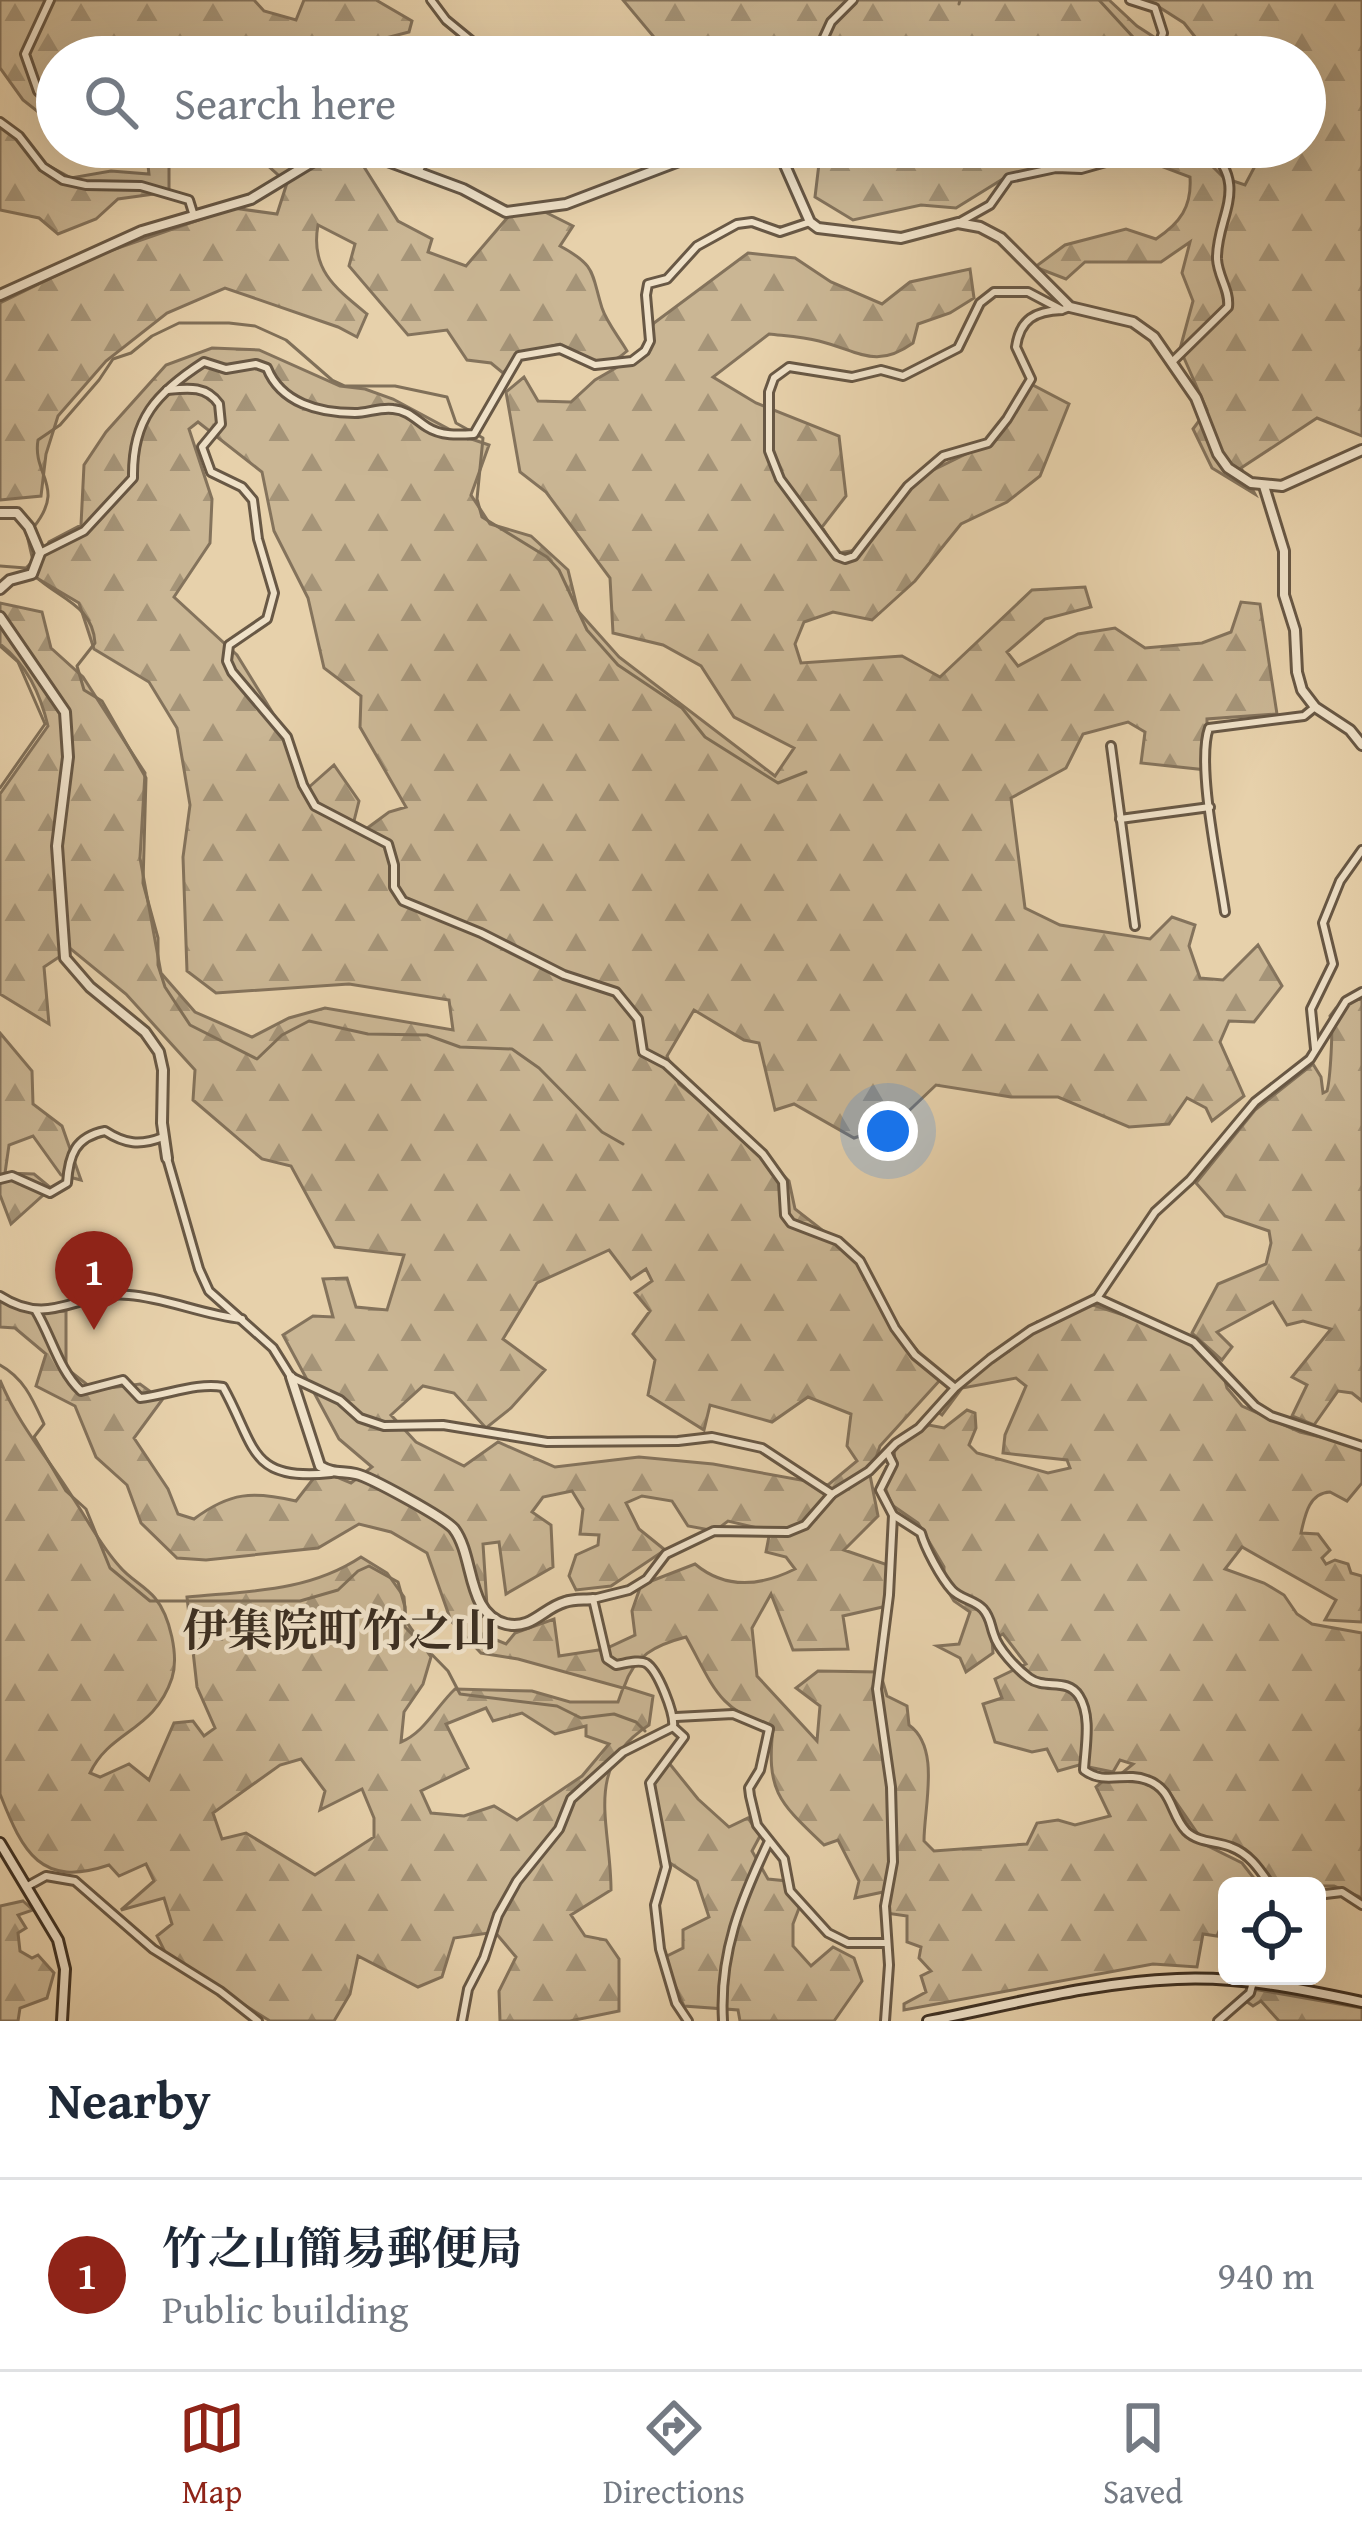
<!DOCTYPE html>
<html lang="en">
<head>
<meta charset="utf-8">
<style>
	body { margin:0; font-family:"Gentium Book Plus","Noto Serif JP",serif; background:#f6f6f7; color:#1f2937 }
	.controls { position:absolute; right:36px; bottom:36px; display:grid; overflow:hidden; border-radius:18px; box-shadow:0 12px 48px #0002 }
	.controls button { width:108px; height:108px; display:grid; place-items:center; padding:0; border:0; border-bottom:3px solid #e0e1e3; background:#fff; color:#1f2937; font:60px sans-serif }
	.you { position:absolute; left:888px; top:1131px; width:42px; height:42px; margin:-30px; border:9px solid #fff; border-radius:50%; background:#1a73e8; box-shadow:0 0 0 18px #1a73e833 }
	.badge { display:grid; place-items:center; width:78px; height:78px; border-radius:50%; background:#8f2418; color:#fff; font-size:39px; font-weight:700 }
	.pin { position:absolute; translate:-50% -99px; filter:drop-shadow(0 3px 6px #0008) }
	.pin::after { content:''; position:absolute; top:63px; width:42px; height:36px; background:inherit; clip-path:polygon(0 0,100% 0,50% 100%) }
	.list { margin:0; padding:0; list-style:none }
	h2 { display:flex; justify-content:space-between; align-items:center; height:156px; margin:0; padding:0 48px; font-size:51px }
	h2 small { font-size:39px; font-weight:400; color:#747a83 }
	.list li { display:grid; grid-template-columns:78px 1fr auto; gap:36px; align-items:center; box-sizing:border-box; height:192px; padding:0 48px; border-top:3px solid #e0e1e3 }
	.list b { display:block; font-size:45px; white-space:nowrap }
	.list p { margin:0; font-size:39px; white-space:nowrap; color:#747a83 }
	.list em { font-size:39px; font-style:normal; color:#747a83 }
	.icon { flex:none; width:66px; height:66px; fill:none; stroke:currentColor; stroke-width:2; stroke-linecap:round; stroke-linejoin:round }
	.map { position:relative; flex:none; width:1362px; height:2021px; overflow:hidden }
	.search { position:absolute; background:#fff; box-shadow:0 12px 48px #0002; left:36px; right:36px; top:36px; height:132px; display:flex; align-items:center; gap:30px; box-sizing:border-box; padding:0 42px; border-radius:66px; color:#747a83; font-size:45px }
	.sheet { height:348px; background:#fff }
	nav { display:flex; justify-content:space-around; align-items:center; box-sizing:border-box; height:168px; border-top:3px solid #e0e1e3; background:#fff; font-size:33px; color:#747a83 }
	nav a { display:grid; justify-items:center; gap:6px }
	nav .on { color:#8f2418 }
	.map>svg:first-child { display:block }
	.forest { fill:url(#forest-firs); stroke:#84735c; stroke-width:3; fill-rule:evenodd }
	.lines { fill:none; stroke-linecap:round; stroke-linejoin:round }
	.stream { stroke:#807059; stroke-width:3 }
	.minor-casing { stroke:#685845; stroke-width:12 }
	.tertiary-casing { stroke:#685845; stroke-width:14 }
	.secondary-casing { stroke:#3d3023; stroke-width:14 }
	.minor { stroke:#efe1c8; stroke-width:6 }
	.tertiary { stroke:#efe1c8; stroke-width:8 }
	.secondary { stroke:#efe1c8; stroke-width:8 }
	.labels { text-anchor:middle; stroke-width:9; stroke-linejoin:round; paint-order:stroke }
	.quarter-label { font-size:45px; font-weight:bold; fill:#3d3023; stroke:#efe1c8 }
</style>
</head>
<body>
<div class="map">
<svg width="1362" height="2021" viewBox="0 0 1362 2021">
	<defs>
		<pattern id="forest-firs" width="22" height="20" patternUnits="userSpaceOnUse" patternTransform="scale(3)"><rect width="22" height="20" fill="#cab694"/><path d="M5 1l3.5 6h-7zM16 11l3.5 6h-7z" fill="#a59478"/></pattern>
	</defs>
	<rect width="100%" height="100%" fill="#e7d1ab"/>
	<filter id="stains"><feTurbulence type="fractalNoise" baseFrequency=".00167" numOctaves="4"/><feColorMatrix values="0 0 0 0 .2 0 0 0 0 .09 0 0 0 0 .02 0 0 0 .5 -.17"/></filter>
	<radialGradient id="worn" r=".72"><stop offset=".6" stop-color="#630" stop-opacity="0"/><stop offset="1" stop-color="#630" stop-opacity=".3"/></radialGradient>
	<g class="forest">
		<polygon points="0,0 254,0 264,11 296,20 304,0 376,0 412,21 409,32 370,42 358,57 144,57 116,44 114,57 57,57 56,126 23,100 0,68"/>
		<polygon points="623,0 1109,0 1137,26 1174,50 1176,57 828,57 833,42 805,42 794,57 665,57 664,49"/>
		<path d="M1148 0H1362V436L1317 418 1241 468 1255 494 1212 468 1193 429 1207 410 1180 349 1193 301 1182 273 1190 242 1161 262H1085L1066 279 1035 267 1065 245 1126 229 1156 239C1180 223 1192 207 1190 177L1150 162 1166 147 1199 153 1224 178 1245 185 1265 147H1305V57H1211L1184 23Z"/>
		<polygon points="0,119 33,157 71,178 111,171 149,174 146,148 160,147 169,166 169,192 118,199 96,219 58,234 39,218 0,210"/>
		<path d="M247 147H290L292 159 316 161 354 151 398 221 432 239 428 252 466 266 514 210 543 211 573 226 560 246C597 266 591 273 602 308 607 323 619 337 627 351 604 373 582 358 560 344L520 354 503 373 491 363 467 360 447 330 408 335 349 266 355 244 318 225C310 269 335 288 367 314L357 337 338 327 225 288 167 313 106 361 58 416 46 454 41 496 0 500V303L98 255 233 208 277 214 287 183Z"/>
		<polygon points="821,147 1117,147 1099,157 1011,174 956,208 921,205 853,220 815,197"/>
		<path d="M748 253 795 258 831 282 882 304 910 282 970 269 974 298 950 313 918 324 913 343C875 370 859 351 819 341 803 337 786 336 769 334L713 377 756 403 839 436 846 496 822 527 838 553 857 550 917 478 988 443 1027 382 1069 404 1040 476 1007 502 961 524 915 581 872 620 833 612 804 622 795 644 801 663 902 656 940 677 1032 590 1085 587 1091 607 1045 619 1007 652 1018 666 1078 634 1115 628 1145 648 1202 643 1231 632 1241 602 1260 604 1277 714 1207 719V770L1141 763 1145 732 1128 722 1083 734 1066 768 1011 798 1025 908 1060 925 1150 939 1172 917 1195 925 1189 946 1200 978 1223 980 1258 945 1282 986 1254 1022 1229 1021 1220 1042 1244 1096 1212 1121 1206 1108 1187 1098 1169 1124 1129 1127 1058 1097H1011L936 1085 894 1125 854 1138 794 1104 775 1110 759 1043 744 1040 694 1010 667 1056 679 1084 735 1129 789 1181 795 1209 853 1254 882 1308 941 1379 880 1446 870 1475 878 1516 844 1550 888 1565 887 1606 843 1616 848 1649 793 1650 771 1594 752 1628 757 1676 817 1741 820 1706 796 1688 818 1671 880 1672 887 1696 907 1706 909 1725C941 1748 924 1806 924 1841L934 1851 1027 1844 1037 1823 1058 1820 1075 1825 1110 1816 1096 1787 1104 1780H1137L1160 1790 1178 1808 1198 1841 1242 1863 1260 1886H1227V1912L1217 1936 1203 1934 1197 1967 1153 1964 904 2010V2004L926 1992 921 1976 931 1971 919 1958 921 1947 907 1942V1916L886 1913 888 1891 855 1898 859 1881 838 1840 824 1845C779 1802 766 1792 773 1728 717 1710 713 1685 686 1637 655 1645 634 1656 624 1687L653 1696 649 1725C582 1768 611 1823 611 1890L571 1915 585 1936 606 1940 619 1959V2011L570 2021H500L499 1991 516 1957 495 1932 454 1938 442 1977 418 1987 358 1956 350 1994 334 2021H270L167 1956 157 1936 172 1924 164 1898 121 1910 154 1881 146 1864 119 1876 109 1865C41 1888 23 1853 0 1794V1380C18 1424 48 1458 73 1498 89 1522 100 1545 120 1567 130 1579 145 1586 155 1598 170 1616 179 1656 172 1678 154 1732 110 1730 90 1773L100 1777 129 1764 149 1780 174 1723 193 1721 204 1736 215 1728 197 1687 187 1597C249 1591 308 1592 361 1557L387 1573 404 1597 406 1621 431 1657 423 1684 404 1712 401 1742C424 1733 436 1707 455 1689L532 1691 570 1702H618L623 1688 518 1659 481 1653 451 1621 427 1553 391 1532 359 1524 318 1548 206 1560 177 1558 141 1523 127 1485 96 1457 75 1406 36 1386 46 1354 15 1328 0 1327V1301L48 1312 66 1311V1368L94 1390 140 1384 162 1400 134 1438 168 1489 178 1514 194 1519C230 1492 253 1491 296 1501L320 1470 351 1483 372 1467 339 1439 283 1335 313 1316 333 1317 323 1279 347 1278 356 1307 387 1310 404 1255 335 1247 291 1166 262 1159 193 1100 195 1070 126 994 71 949 44 967 49 1024 0 994V794L48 726C40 693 27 665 0 644V603L42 612 51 648 83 677 145 773 140 858 161 973 195 1012 252 1037 289 1018 325 1008 453 1030 449 1000 349 984 216 993 187 971 183 857 190 805 177 728 149 682 94 649 79 603 30 574 49 542 81 525 84 465 106 432 166 365 212 348 259 350 340 386 365 389 393 399 460 435 489 445 471 495 490 524 531 536 568 570 578 611 619 657 775 776 794 748 734 717 701 666 663 645 613 633 610 578 546 492 520 472 506 392 524 377 538 401 571 402 595 380 640 354 654 323ZM198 422 262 472 274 531 308 598 324 668 361 696 360 727 406 807 389 812 366 829 353 825 359 801 334 765 308 788 293 746 237 655 174 597 210 543 212 499 189 429ZM609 1250 631 1279 646 1269 652 1281 635 1293 650 1311 633 1334 655 1360 648 1395 704 1430 710 1405 772 1422 808 1397 851 1414 847 1446 857 1461 828 1485 713 1464 639 1457 555 1467 498 1442 464 1466 416 1442 391 1415 423 1386 454 1393 486 1428 511 1408 545 1370 503 1339 537 1283ZM572 1491 583 1509 580 1534 599 1535 598 1545 576 1555 569 1576 576 1590 611 1586 665 1550 639 1529 626 1503 642 1496 672 1501 688 1526 715 1531 728 1521 770 1531 766 1552 786 1557 795 1569C761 1586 726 1590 695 1564L641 1585 632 1611 635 1635 605 1649 559 1656 554 1619 515 1633 506 1644 489 1637 483 1544 499 1542 506 1594 553 1567 551 1525 532 1512 543 1497ZM486 1708 493 1721 522 1713 555 1734 586 1726V1736L609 1744 582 1776 517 1820 494 1806 464 1816 431 1813 421 1791 468 1768 446 1724ZM301 1759 325 1791 320 1810 362 1789 374 1818V1837L315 1875 246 1833 222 1839 213 1813 280 1765Z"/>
		<path d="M1362 998V1401L1352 1393 1338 1391 1314 1425 1292 1416 1307 1385 1292 1377 1331 1329 1303 1321 1287 1325 1273 1302 1217 1332 1232 1347 1222 1360 1192 1333 1218 1284 1266 1264 1271 1243 1269 1231 1225 1216 1196 1183 1255 1110 1313 1064 1321 1077 1323 1093 1327 1091C1330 1080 1334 1025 1330 1016L1336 1008Z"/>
		<polygon points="0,1033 32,1071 33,1104 62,1126 81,1180 61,1175 33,1136 9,1145 5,1173 34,1174 51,1188 11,1224 0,1195"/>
		<path d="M1090 1304 1157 1326 1193 1346 1224 1377 1227 1388 1242 1406 1300 1432 1362 1447V1483L1347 1501 1330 1492C1309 1493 1305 1515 1301 1533L1318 1534 1330 1550 1322 1558 1326 1564 1335 1560 1348 1564 1351 1573 1362 1576V1622L1325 1620 1336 1600 1242 1547 1225 1569 1264 1583 1284 1595 1297 1614 1312 1624 1362 1633V1898L1334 1886H1267L1245 1859 1198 1834 1169 1792 1154 1779 1122 1773 1133 1764 1120 1760 1113 1772 1079 1765 1058 1771 1047 1749 1032 1752 995 1742 983 1704 1002 1698 995 1679 1026 1664 1003 1634 992 1640 993 1653 966 1672 960 1658 937 1646 959 1644 970 1612 954 1601 944 1585V1567L918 1523 892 1505 882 1480 895 1464 894 1447 929 1425 944 1428 967 1410 975 1413 976 1428 969 1445 977 1453 1048 1473 1070 1468 1067 1460 1003 1453 1005 1435 1026 1386 1016 1378 962 1388 942 1415 934 1409 966 1373 1009 1351 1037 1322 1057 1319Z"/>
		<polygon points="669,1763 698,1799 729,1827 748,1818 760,1836 752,1851 768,1879 787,1881 801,1903 793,1924 793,1946 811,1966 833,1947 854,1958 862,1981 834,2021 740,2021 738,2010 684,2006 663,1958 683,1948 683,1930 709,1917 697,1881 664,1859 649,1792 652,1775"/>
		<polygon points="23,1901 33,1910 18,1915 26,1928 18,1933 20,1951 32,1958 38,1955 54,1973 47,1998 20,2008 18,2021 0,2021 0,1906"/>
		<polygon points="1253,1989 1362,2008 1362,2021 1279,2021 1261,2001 1253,2006 1246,2001"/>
	</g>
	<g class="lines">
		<g class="stream">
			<polyline points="1099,0 1133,37 1128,57"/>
			<polyline points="959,4 960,0"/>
			<path d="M33 528C67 486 32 476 38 440L60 425 99 380 113 359 131 353 152 336 179 323H229L255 326 286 340 332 380 345 386H395L447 397 456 423 483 438 477 499 482 517 547 557 559 570 587 630 618 665 682 708 705 737 778 783 806 772"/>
			<polyline points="0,566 26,568 33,561 27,535"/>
			<path d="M36 577C60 599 93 606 95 643L77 666 84 690 102 701 146 778 143 883 158 938V965L165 987 190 1025 257 1059 282 1035 309 1021 368 1034 427 1035 460 1047 512 1049 539 1068 602 1132 623 1144"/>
			<polyline points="0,646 18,662 45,724 0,788"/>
			<path d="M0 1365C24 1378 33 1400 44 1424L34 1437 66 1491 86 1509 110 1568 150 1601H300L338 1590 358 1571 369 1566 398 1582 405 1607V1627L448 1671 460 1694 557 1706 581 1718 614 1714 636 1722 645 1731"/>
		</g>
		<g class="minor-casing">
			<g id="minor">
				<polyline points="50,0 25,54 38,91 57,108"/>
				<polyline points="431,0 446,20 491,57"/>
				<polyline points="1130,0 1155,8 1163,33 1155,57"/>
				<polyline points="815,57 831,22 853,0"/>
				<polyline points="0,122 19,136 43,167 63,180 86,185 141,186 189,200 194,216"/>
				<polyline points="290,147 317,159"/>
				<polyline points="689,147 699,158"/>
				<polyline points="1182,147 1190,147"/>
				<polyline points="418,172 432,147"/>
				<polyline points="958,223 990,205 1009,178 1056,168 1081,169 1159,147"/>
				<path d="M1062 310 1028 292H994L980 303 958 348 903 376 881 370 852 377 789 367 774 378 769 392V451L780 479 837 556 845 559 854 556 908 486 943 456 988 443 1007 419 1031 379 1016 347C1020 319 1035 311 1062 310L1070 307"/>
				<path d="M1173 361 1228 307C1230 290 1218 277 1217 259 1216 217 1251 187 1208 147"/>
				<path d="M167 390C187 388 206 385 219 404L221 424 202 447 211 472 242 487 253 500 258 539 274 593 267 619 229 645 227 661 232 672 287 737 303 785 315 806 388 844 394 865V887L403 901 481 933 564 975 616 992 638 1019 643 1052 666 1064 763 1154 783 1182 785 1215 791 1223 838 1241 860 1261 895 1328 915 1355 954 1387"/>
				<path d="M40 553 84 531 133 478C132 419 156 393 204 362L226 369 256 364 267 368C281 403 319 413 355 413 367 413 381 407 393 409 408 410 416 420 427 427 441 436 458 435 474 434L519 356 560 349 595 365 632 361 645 351 650 341 646 295 648 284 667 279 697 246 737 224 752 222 780 232 810 222"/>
				<polyline points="1111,746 1135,926"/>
				<polyline points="1120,819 1210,807"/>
				<path d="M1225 912C1219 870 1196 764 1209 728L1304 716 1315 707"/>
				<polyline points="1315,1049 1311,1009 1333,964 1323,923 1340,881 1362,850"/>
				<polyline points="167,1158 199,1269 209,1291 273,1348 291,1377 340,1400 360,1418 384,1426 443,1425 547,1442 678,1441 712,1437 762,1448 832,1494"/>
				<path d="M0 1179 12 1176 50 1193 67 1183C69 1155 75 1137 105 1131 125 1144 140 1146 163 1137"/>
				<path d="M0 1296C51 1329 78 1290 129 1295 167 1298 203 1315 242 1319"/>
				<polyline points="1097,1298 1194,1342 1255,1406 1271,1416 1362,1446"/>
				<path d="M36 1311C52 1338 59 1370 81 1391L123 1380 140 1398C167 1395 198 1382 223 1387 256 1446 248 1482 331 1473"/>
				<path d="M888 1454 893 1464 880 1490 893 1515 921 1533C925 1548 941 1578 952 1590 960 1599 975 1600 983 1609 991 1618 990 1625 994 1635 998 1649 1017 1669 1029 1678 1045 1690 1067 1677 1079 1696 1092 1716 1085 1748 1084 1770 1105 1786 1125 1771 1147 1780 1173 1789 1170 1814 1186 1831 1198 1843 1217 1841 1231 1847 1250 1854 1260 1870 1271 1886"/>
				<polyline points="676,1717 733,1714 769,1729 760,1770 749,1788 750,1796 757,1825 784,1859 790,1891 828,1933 848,1943 887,1943"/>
				<polyline points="26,1887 46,1876 75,1881 153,1949 220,1991 258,2021"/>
				<polyline points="1317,1895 1342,1892 1362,1905"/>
				<polyline points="462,2021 468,1989 484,1958 498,1915 517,1881 559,1829 571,1799 623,1752 673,1727"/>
				<path d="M688 2021 676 2003 660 1949 655 1905 666 1867 650 1783 684 1737 673 1727C675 1714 658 1670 646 1663 638 1659 624 1664 616 1665L607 1659 593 1599 629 1590 647 1579 666 1554 714 1531 788 1532 805 1525 832 1494 869 1471 896 1443 919 1428 955 1388 990 1359 1031 1330 1097 1298 1155 1212 1190 1180 1255 1102 1310 1059 1346 1001 1362 992"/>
				<path d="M723 2021C719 1953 741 1900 769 1841"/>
				<polyline points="885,2021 889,1965 885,1906 893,1862 891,1787 877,1689 889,1595 893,1515"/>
				<polyline points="1218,2021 1250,1993 1253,1982"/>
			</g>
		</g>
		<g class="tertiary-casing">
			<g id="tertiary">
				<polyline points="0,295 142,231 251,199 317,159 341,153 374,156 463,189 506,212 566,204 679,161 764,159 780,154 810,222 818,228 901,238 958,223 980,227 1001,238 1070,307 1133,322 1154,337 1196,398 1218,454 1228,468 1251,483 1282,486 1362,450"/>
				<polyline points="1264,486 1284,551 1284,595 1295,630 1297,672 1302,690 1315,707 1350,730 1362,745"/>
				<polyline points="0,513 17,513 29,527 40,553 32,574 10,580 0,589"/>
				<polyline points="0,617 65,712 68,757 57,846 65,958 90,987 145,1032 159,1052 163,1070 162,1123 167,1158"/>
				<path d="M291 1377 320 1466C333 1474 341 1471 356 1474 370 1477 445 1518 454 1529 475 1557 466 1614 506 1624 532 1630 543 1608 565 1602 573 1599 585 1600 593 1599"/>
			</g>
		</g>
		<g class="secondary-casing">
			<g id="secondary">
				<polyline points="0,1843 58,1940 65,1969 62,2021"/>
				<path d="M928 2021C1010 2005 1093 1982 1177 1979 1240 1976 1301 1989 1362 2002"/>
			</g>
		</g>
		<use href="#minor" class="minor"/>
		<use href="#tertiary" class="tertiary"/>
		<use href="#secondary" class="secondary"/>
	</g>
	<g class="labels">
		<g class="quarter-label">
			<text x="340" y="1646">伊集院町竹之山</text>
		</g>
	</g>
	<rect width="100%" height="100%" filter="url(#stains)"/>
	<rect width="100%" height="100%" fill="url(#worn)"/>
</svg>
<div class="controls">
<button><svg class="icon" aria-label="locate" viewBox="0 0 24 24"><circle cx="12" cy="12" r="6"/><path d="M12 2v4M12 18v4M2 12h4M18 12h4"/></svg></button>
</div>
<div class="you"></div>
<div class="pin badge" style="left:94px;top:1330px">1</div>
<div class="search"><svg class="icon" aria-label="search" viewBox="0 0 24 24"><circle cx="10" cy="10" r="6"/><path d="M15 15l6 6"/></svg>Search here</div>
</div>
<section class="sheet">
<h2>Nearby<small></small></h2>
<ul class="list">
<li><span class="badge">1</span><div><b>竹之山簡易郵便局</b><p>Public building</p></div><em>940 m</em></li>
</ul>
</section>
<nav>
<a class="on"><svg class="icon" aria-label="map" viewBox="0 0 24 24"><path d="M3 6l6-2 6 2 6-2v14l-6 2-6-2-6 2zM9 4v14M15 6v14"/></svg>Map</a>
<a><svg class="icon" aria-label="directions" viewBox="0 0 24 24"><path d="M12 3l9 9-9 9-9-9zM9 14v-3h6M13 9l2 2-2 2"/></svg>Directions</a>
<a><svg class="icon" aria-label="saved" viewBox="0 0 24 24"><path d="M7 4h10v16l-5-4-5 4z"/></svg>Saved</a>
</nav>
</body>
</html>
